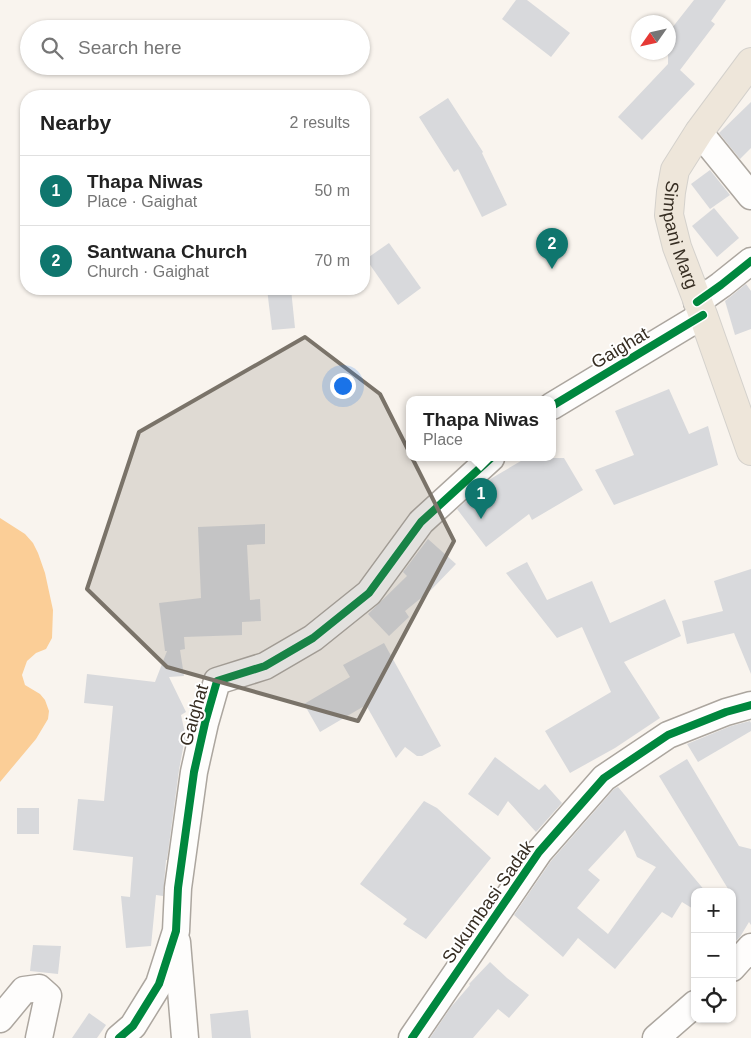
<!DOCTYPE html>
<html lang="en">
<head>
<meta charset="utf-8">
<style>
	body { margin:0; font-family:Helvetica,sans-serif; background:#f2f2f2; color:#222 }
	.controls { position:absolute; right:15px; bottom:15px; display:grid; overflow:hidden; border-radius:10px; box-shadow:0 1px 4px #0004 }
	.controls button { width:45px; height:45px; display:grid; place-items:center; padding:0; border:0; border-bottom:1px solid #e0e0e0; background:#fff; color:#222; font:25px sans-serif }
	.compass { position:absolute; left:631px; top:15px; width:45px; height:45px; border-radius:50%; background:#fff; box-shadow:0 1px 4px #0004; rotate:236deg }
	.you { position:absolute; left:342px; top:385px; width:18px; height:18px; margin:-12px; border:4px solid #fff; border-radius:50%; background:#1a73e8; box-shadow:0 0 0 8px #1a73e833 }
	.badge { display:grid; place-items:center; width:32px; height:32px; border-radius:50%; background:#0f766e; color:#fff; font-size:16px; font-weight:700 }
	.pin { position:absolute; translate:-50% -41px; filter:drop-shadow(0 1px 2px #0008) }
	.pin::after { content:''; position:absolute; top:26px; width:18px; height:15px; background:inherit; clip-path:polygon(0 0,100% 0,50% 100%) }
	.popup { position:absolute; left:406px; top:396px; width:150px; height:65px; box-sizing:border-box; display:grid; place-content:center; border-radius:10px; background:#fff; filter:drop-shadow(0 1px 4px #0005); font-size:16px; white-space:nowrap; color:#767676 }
	.popup b { font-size:19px; color:#222 }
	.popup::after { content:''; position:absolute; left:50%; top:100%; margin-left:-10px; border:10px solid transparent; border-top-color:#fff }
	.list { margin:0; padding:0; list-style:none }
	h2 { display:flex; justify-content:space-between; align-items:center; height:65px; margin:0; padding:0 20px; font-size:21px }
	h2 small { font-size:16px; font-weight:400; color:#767676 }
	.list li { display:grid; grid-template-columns:32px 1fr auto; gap:15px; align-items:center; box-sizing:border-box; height:70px; padding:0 20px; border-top:1px solid #e0e0e0 }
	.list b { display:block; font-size:19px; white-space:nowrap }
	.list p { margin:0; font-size:16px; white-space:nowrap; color:#767676 }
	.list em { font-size:16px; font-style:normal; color:#767676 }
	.icon { flex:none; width:28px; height:28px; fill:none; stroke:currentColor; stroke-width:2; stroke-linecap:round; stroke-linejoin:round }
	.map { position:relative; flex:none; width:751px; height:1038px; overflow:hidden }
	.search { position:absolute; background:#fff; box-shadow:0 1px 4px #0004; left:20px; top:20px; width:350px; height:55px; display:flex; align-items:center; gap:12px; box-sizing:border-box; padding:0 18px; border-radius:28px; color:#767676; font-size:19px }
	.panel { position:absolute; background:#fff; box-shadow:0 1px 4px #0004; left:20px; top:90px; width:350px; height:205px; border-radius:20px }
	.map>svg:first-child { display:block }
	.water { fill:#fbce97 }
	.building { fill:#d8d9dc; fill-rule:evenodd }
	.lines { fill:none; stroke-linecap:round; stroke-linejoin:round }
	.minor-casing { stroke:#aca69f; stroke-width:29 }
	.major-casing { stroke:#d4d1cc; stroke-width:30 }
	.minor { stroke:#fefdfc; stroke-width:26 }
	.major { stroke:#eee6da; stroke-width:28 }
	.cycleway-casing { stroke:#fff; stroke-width:11 }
	.cycleway { stroke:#00873e; stroke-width:8 }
	.marked { fill:#7a7369; fill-opacity:0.2; stroke:#7a7369; stroke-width:4; stroke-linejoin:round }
	.labels { text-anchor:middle; stroke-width:4; stroke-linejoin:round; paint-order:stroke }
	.street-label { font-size:18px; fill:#362d22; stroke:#fff }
</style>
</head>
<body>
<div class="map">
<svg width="751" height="1038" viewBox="0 0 751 1038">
	<rect width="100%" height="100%" fill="#f9f4ee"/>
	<polygon class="water" points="0,518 25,534 33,543 38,553 45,573 53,610 52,638 46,649 36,653 27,661 22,675 25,685 40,694 45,700 49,711 48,719 36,739 0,782"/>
	<g class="building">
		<polygon points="516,0 527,0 570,33 551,57 502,19"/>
		<polygon points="694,0 726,0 711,21 715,24 680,70 695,84 642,140 618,117 668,64 668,33"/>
		<polygon points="448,98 483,152 482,153 507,205 482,217 458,169 454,172 419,117"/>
		<polygon points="751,102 751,148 740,159 719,133"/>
		<polygon points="710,170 730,195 710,209 691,184"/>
		<polygon points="714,208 739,238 717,257 692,226"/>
		<polygon points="389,243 421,288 398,305 366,259"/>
		<polygon points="746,284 751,291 751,329 735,335 725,301"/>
		<polygon points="267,289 291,289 295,328 272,330"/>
		<polygon points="669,389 689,434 708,426 718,465 614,505 595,470 634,455 615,411"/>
		<polygon points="526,458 564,458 583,490 532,520 529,514 486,547 457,509 492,478"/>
		<polygon points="265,524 265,544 247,545 250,600 260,599 261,621 242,622 242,635 184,637 185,649 180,650 184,676 169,677 186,712 181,715 186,738 185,743 184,743 179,770 167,860 166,860 163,896 156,895 151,946 126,948 121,896 130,897 133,857 73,850 78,799 104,801 113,706 84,703 87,674 155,682 167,651 165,651 159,603 201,598 198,527"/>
		<polygon points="428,539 456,564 431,590 405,611 409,617 389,636 368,614 407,576 403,572"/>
		<polygon points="527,562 547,600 592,581 610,623 665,599 681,636 624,662 660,718 615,748 570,773 545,731 611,692 582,627 557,638 506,573"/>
		<polygon points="751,569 751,674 734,633 687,644 682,621 723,611 714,581"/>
		<polygon points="384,643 441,746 422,756 417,756 405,747 396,758 366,705 320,732 304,704 350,677 343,665"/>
		<polygon points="750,721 751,723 751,731 698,762 687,744 731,726"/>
		<polygon points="495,757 539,790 545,784 562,803 536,832 508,801 498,816 468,794"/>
		<polygon points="687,759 739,846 751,849 751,925 749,922 740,937 732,945 732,892 730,892 659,776"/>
		<path d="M618 787 706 892H695V910L682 902 672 918 662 912 615 969 578 938 563 957 514 915 551 861 614 789ZM625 830 637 857 656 867 608 934 577 908 600 880 588 870Z"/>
		<polygon points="424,801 437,808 491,858 426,939 403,924 407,919 360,884"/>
		<rect x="17" y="808" width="22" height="26"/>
		<polygon points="33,945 61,946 58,974 30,971"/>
		<polygon points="490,962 507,978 529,995 509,1018 498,1009 473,1038 430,1038 451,1007 470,985 469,984"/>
		<polygon points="248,1010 251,1038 212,1038 210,1014"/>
		<polygon points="89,1013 106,1025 97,1038 72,1038"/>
	</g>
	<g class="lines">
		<g class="minor-casing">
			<g id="minor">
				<polyline points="699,132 751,196"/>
				<polyline points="697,302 721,285 751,261"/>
				<polyline points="552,406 703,315"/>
				<polyline points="177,942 185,1038"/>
				<polyline points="732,968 751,947"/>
				<polyline points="0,1019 24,990 39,988 48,996 39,1038"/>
				<polyline points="119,1038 133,1026 159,984 176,931 178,888 194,772 205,723 217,681 265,666 313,638 369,593 421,522 491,458"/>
				<polyline points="412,1038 539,852 604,778 668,735 726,712 751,705"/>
				<polyline points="656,1038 695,1004"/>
			</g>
		</g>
		<g class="major-casing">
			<g id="major">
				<path id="s1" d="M751 62 699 132 675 170 671 192 669 215 677 247 703 315 751 451"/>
			</g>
		</g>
		<use href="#minor" class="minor"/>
		<use href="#major" class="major"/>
		<g class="cycleway-casing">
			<g id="cycleway">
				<polyline points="697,302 721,285 751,261"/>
				<polyline points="552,406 703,315"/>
				<polyline points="119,1038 133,1026 159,984 176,931 178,888 194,772 205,723 217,681 265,666 313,638 369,593 421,522 491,458"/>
				<polyline points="412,1038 539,852 604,778 668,735 726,712 751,705"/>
			</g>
		</g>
		<use href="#cycleway" class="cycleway"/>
	</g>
	<path class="marked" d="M305 337 380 394 454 541 358 721 167 667 87 589 139 432Z"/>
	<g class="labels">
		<g class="street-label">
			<text dy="6" stroke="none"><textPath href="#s1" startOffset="199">Simpani Marg</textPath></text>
			<text transform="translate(620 348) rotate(-31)" y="6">Gaighat</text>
			<text transform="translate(194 715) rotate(-74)" y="6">Gaighat</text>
			<text transform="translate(488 902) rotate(-55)" y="6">Sukumbasi Sadak</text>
		</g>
	</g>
</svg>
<div class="controls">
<button>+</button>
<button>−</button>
<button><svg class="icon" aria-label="locate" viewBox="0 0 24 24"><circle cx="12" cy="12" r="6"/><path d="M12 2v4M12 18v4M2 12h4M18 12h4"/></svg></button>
</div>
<svg class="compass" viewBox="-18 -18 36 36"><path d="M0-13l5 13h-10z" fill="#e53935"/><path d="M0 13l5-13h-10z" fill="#767676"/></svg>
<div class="you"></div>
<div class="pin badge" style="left:481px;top:519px">1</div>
<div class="popup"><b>Thapa Niwas</b>Place</div>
<div class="pin badge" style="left:552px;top:269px">2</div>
<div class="search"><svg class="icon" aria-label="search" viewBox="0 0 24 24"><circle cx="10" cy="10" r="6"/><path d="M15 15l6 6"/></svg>Search here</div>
<section class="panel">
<h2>Nearby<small>2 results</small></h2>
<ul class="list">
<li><span class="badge">1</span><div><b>Thapa Niwas</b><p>Place · Gaighat</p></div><em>50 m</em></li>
<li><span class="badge">2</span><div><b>Santwana Church</b><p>Church · Gaighat</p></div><em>70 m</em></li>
</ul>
</section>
</div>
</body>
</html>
